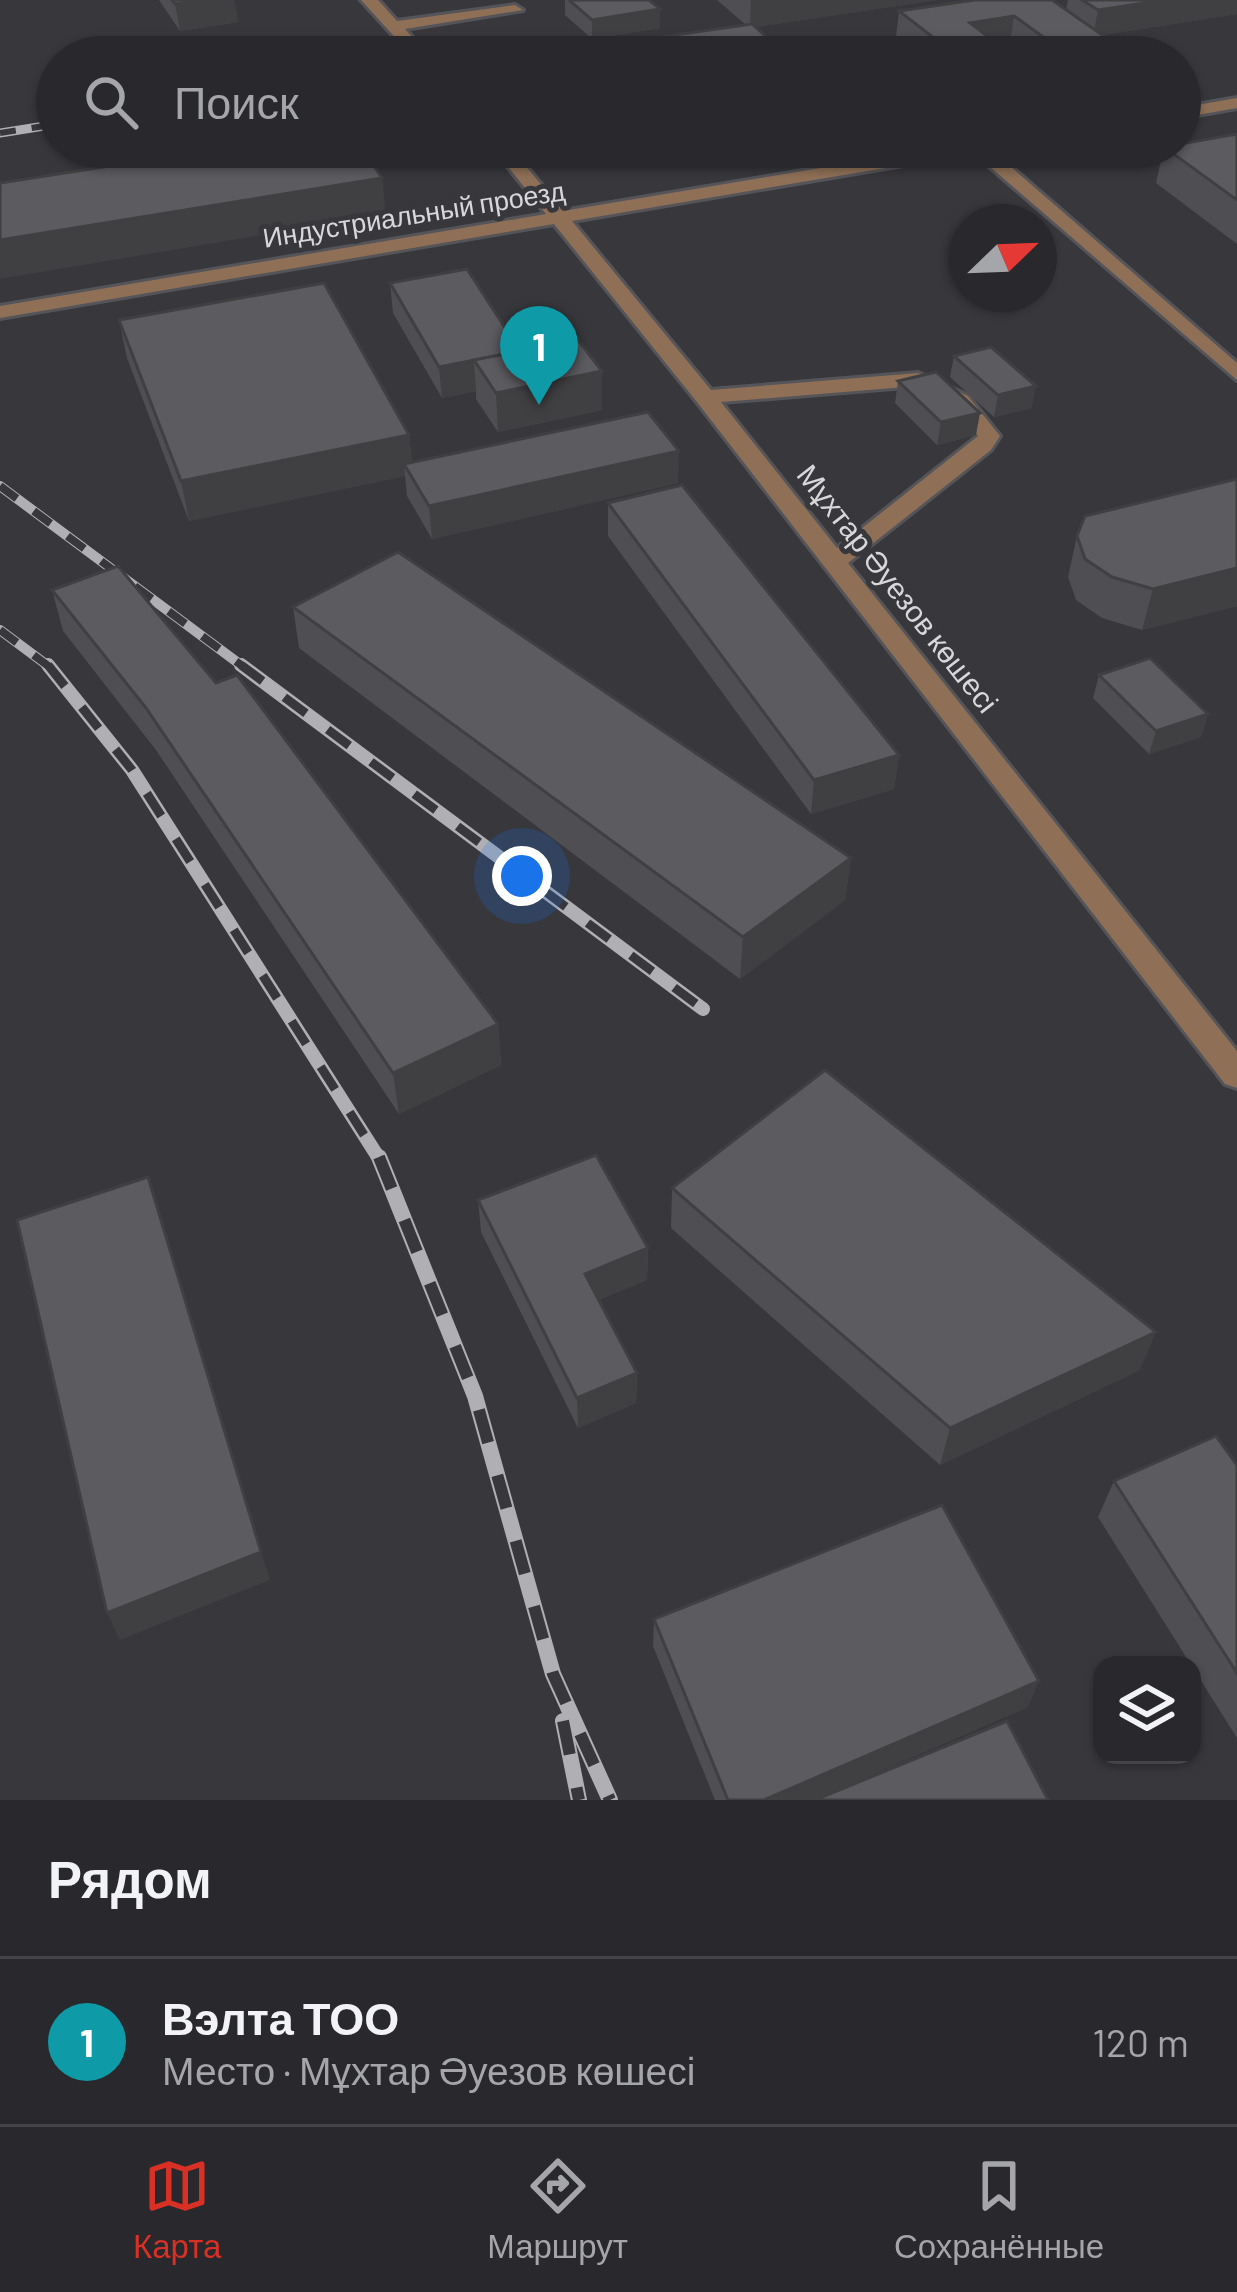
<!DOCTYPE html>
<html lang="ru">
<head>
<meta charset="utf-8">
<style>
	body { margin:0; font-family:Barlow,sans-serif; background:#353539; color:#f1f3f6 }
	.controls { position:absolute; right:36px; bottom:36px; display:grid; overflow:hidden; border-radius:24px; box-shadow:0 3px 9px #0004 }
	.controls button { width:108px; height:108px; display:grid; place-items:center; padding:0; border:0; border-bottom:3px solid #454549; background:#29292d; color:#f1f3f6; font:60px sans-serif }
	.compass { position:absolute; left:949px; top:204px; width:108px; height:108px; border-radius:50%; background:#29292d; box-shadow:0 3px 9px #0004; rotate:67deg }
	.you { position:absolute; left:522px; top:876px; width:42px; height:42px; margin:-30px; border:9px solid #fff; border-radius:50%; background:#1a73e8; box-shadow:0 0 0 18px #1a73e833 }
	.badge { display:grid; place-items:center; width:78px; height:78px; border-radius:50%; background:#d93025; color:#fff; font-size:39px; font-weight:700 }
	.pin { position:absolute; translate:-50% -99px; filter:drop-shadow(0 3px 6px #0008) }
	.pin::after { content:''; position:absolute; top:63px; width:42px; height:36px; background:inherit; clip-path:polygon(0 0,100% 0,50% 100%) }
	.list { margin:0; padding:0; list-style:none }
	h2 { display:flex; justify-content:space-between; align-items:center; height:156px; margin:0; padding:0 48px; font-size:51px }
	h2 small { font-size:39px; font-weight:400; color:#a5a6aa }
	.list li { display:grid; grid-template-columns:78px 1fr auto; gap:36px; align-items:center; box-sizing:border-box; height:168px; padding:0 48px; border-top:3px solid #454549 }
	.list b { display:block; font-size:45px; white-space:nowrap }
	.list p { margin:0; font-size:39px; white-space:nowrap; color:#a5a6aa }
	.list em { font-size:39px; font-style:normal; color:#a5a6aa }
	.icon { flex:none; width:66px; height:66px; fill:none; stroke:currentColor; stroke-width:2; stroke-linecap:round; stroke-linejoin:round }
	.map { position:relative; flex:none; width:1237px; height:1800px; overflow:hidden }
	.search { position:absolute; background:#29292d; box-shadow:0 3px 9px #0004; left:36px; right:36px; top:36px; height:132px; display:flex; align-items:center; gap:30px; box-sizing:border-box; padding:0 42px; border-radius:66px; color:#a5a6aa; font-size:45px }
	.sheet { height:324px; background:#29292d }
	nav { display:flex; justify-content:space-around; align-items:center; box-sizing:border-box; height:168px; border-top:3px solid #454549; background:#29292d; font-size:33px; color:#a5a6aa }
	nav a { display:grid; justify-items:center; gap:6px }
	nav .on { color:#d93025 }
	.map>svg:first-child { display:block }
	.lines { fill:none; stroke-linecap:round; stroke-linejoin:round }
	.minor-casing { stroke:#545459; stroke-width:6 }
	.minor { fill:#8f7057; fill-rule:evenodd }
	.rail-far3-casing { stroke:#b0b0b4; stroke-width:9 }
	.rail-far2-casing { stroke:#b0b0b4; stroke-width:10 }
	.rail-far1-casing { stroke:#b0b0b4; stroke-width:14 }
	.rail-casing { stroke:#b0b0b4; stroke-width:16 }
	.rail-far3 { stroke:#37373c; stroke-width:6; stroke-dasharray:16; stroke-linecap:butt }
	.rail-far2 { stroke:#37373c; stroke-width:8; stroke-dasharray:21; stroke-linecap:butt }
	.rail-far1 { stroke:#37373c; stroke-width:9; stroke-dasharray:27; stroke-linecap:butt }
	.rail { stroke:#37373c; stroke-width:12; stroke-dasharray:34; stroke-linecap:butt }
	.wall { fill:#4e4e53 }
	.shaded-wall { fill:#404043 }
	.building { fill:#5b5b60; stroke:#404043; stroke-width:3 }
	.labels { text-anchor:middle; stroke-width:10; stroke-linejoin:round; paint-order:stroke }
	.far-street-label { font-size:27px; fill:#d8d8db; stroke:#37373c }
	.street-label { font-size:30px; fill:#d8d8db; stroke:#37373c }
</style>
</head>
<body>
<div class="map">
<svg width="1237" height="1800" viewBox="0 0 1237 1800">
	<rect width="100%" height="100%" fill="#37373c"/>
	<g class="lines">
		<g class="minor-casing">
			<g id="minor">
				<polygon points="361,0 378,0 397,21 515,5 523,10 405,29 430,57 413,57"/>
				<polygon points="1237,98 1237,108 1180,118 1180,108"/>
				<path d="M492 147H510L563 211 947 147H988L1237 363V380L974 153 572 221 711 390 918 373 968 396 1000 436 991 450 848 563 1237 1051V1088L1225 1084 697 402 554 224 0 318V306L546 214ZM917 386 952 405 978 436 837 548 721 402Z"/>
			</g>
		</g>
		<use href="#minor" class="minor"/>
		<g class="rail-far3-casing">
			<polyline id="rail-far3" points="0,133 57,124"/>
		</g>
		<g class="rail-far2-casing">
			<g id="rail-far2">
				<polyline points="0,486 245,668"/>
				<polyline points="0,630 51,668"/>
			</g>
		</g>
		<g class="rail-far1-casing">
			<g id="rail-far1">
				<polyline points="48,665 132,770 380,1160"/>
				<polyline points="241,665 703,1009"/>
			</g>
		</g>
		<g class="rail-casing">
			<g id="rail">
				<polyline points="379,1157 475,1396 553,1674 610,1800"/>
				<polyline points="563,1721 579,1800"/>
			</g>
		</g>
		<use href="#rail-far3" class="rail-far3"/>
		<use href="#rail-far2" class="rail-far2"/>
		<use href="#rail-far1" class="rail-far1"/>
		<use href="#rail" class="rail"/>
	</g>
	<g class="wall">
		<polygon points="159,0 234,0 238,22 180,31"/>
		<polygon points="565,0 649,0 660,28 592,39 565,15"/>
		<polygon points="717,0 937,0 756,27 789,57 598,57 597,46 746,25"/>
		<polygon points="1068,0 1237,0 1237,14 1103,35 1134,57 1029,57 1010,43 989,46 988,57 920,57 896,37 899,11 1066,10"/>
		<polygon points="1237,134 1237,244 1156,183 1164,147"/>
		<polygon points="390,283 520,351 602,410 498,432 476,399 476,391 442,398 393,313"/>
		<polygon points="119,320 409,435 412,462 678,483 432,539 407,496 405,476 189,521 127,358"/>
		<polygon points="954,356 1032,408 994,417 950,377"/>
		<polygon points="898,381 976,435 937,445 895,403"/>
		<polygon points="1237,479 1237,606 1142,630 1102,618 1076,600 1068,577 1077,536"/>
		<polygon points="608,503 899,755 894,789 811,814 608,536"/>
		<polygon points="52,590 498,1024 501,1065 399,1114 156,750 63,631"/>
		<polygon points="293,607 851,858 845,900 740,979 299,648"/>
		<polygon points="1099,675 1208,714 1201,737 1149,754 1093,698"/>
		<polygon points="672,1188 1140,1370 940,1465 671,1228"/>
		<polygon points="478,1200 648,1248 647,1280 598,1300 637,1373 636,1403 578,1428 481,1232"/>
		<polygon points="1237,1465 1237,1738 1098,1517 1114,1481"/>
		<polygon points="654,1619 1028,1707 814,1800 715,1800 653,1646"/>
	</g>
	<g class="shaded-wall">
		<polygon points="204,0 234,0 238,22 180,31 175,4"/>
		<polygon points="751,0 937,0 750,28"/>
		<polygon points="1165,0 1237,0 1237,14 1093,37 1098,10"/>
		<polygon points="660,9 660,28 592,39 592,20"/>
		<polygon points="1014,16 1010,43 989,46 988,57 941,57 943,45 970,23"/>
		<polygon points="669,147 697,147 669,152"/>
		<polygon points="382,178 386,214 0,279 0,240"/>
		<polygon points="520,352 474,360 476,391 442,398 439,367"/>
		<polygon points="602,371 602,410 498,432 496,393"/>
		<polygon points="1036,386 1032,408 994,417 998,395"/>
		<polygon points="980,413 976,435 937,445 941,422"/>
		<polygon points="409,435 413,474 404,464 405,476 189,521 181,481"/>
		<polygon points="679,451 678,483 432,539 429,506"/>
		<polygon points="1237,568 1237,606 1142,630 1153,589"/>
		<polygon points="1208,714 1201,737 1149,754 1156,731"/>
		<polygon points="899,755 894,789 811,814 814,780"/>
		<polygon points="851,858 845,900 740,979 743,937"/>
		<polygon points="498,1024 501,1065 399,1114 393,1073"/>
		<polygon points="158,1209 270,1580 120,1640 107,1613"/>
		<polygon points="648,1248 647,1280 585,1305 585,1274"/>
		<polygon points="1156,1332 1140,1370 940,1465 950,1428"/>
		<polygon points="637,1373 636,1403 578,1428 577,1398"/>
		<polygon points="1039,1681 1028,1707 814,1800 764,1800"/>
	</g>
	<g class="building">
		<polygon points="172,0 204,0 175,4"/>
		<polygon points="569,0 649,0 660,9 592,20"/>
		<polygon points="974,0 1052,0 1134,57 1048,57 1067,54 1014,16 970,23 990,38 943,45 899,11"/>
		<polygon points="1082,0 1165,0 1098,10"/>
		<polygon points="752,24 789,57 608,57 597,46"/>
		<polygon points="1237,134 1237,200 1164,147 1180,147 1180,144"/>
		<polygon points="232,147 362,147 382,178 0,240 0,183"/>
		<polygon points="467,269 520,351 439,367 390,283"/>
		<polygon points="324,283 409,435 181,481 119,320"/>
		<polygon points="578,340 602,371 496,393 474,360"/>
		<polygon points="991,347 1036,386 998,395 954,356"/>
		<polygon points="936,372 980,413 941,422 898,381"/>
		<polygon points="648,412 679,451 429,506 404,464"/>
		<polygon points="1237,479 1237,568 1153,589 1112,577 1085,559 1077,536 1085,516"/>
		<polygon points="682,485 899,755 814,780 608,503"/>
		<polygon points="398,552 851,858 743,937 293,607"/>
		<polygon points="118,566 216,683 237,675 498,1024 393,1073 146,708 52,590"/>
		<polygon points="1150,658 1208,714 1156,731 1099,675"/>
		<polygon points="825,1070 1156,1332 950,1428 672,1188"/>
		<polygon points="596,1155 648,1248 585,1274 637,1373 577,1398 478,1200"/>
		<polygon points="148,1177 261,1552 107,1613 17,1220"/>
		<polygon points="1216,1436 1237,1465 1237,1673 1114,1481"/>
		<polygon points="942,1505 1039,1681 764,1800 728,1800 654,1619"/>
		<polygon points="1007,1721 1048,1800 815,1800"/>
	</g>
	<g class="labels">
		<g class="far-street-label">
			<text transform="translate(414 215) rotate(-9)" y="9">Индустриальный проезд</text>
		</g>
		<g class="street-label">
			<text transform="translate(897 589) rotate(52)" y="10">Мұхтар Әуезов көшесі</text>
		</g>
	</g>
</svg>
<div class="controls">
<button><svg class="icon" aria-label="layers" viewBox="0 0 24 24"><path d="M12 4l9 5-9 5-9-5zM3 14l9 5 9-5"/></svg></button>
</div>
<svg class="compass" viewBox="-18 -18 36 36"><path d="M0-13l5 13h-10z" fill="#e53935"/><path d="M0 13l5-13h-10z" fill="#a5a6aa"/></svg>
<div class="you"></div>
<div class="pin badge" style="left:539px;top:405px;background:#0f9aa8">1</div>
<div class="search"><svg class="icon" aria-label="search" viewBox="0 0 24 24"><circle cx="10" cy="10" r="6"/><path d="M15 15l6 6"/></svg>Поиск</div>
</div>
<section class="sheet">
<h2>Рядом<small></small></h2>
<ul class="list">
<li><span class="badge" style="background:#0f9aa8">1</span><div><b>Вэлта ТОО</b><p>Место · Мұхтар Әуезов көшесі</p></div><em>120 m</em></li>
</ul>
</section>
<nav>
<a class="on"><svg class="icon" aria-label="map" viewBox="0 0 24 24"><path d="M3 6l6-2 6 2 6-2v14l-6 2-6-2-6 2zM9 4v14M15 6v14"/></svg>Карта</a>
<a><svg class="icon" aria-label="directions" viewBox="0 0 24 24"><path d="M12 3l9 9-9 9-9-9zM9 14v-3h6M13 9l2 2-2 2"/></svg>Маршрут</a>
<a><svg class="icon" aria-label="saved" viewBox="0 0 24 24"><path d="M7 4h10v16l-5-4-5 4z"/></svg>Сохранённые</a>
</nav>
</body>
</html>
